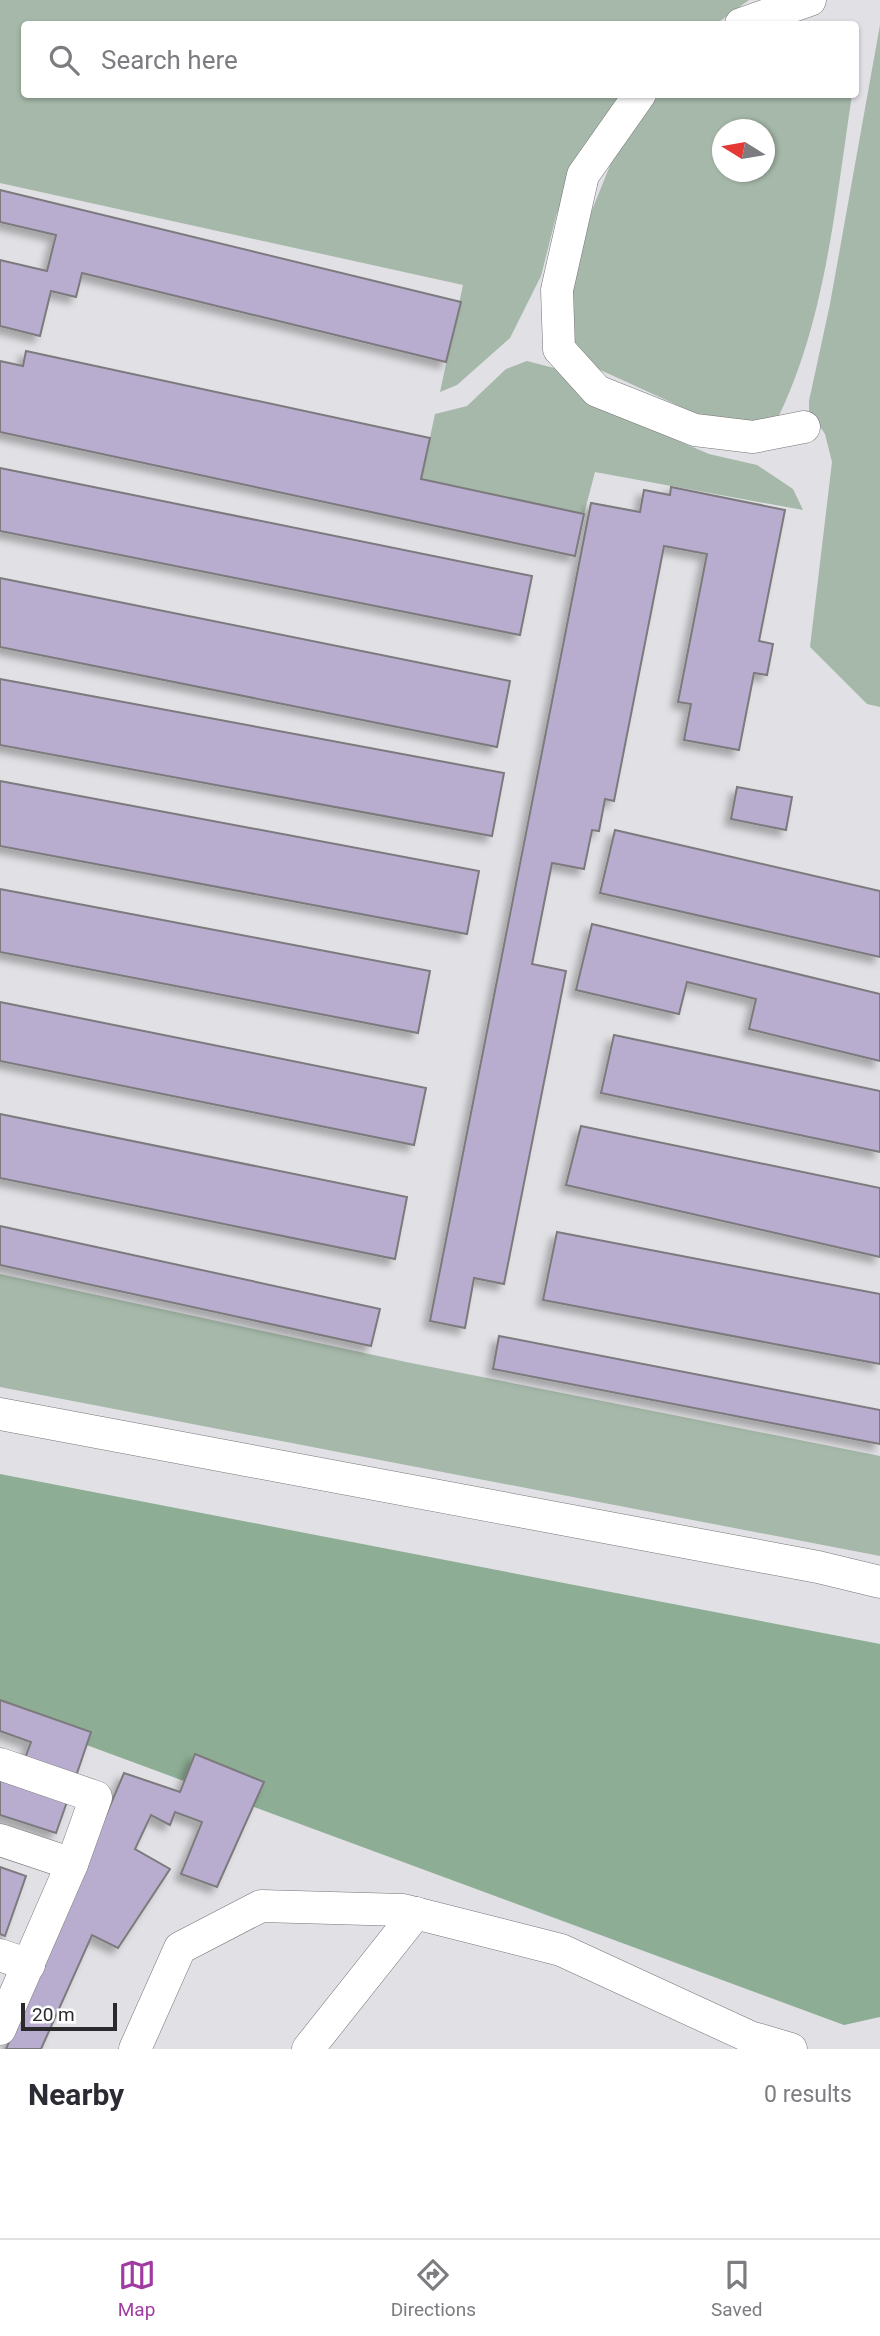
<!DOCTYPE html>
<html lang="en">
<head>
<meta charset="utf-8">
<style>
	body { margin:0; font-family:Roboto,sans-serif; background:#f7f7f7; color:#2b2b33 }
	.compass { position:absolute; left:712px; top:119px; width:63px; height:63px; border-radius:50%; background:#fff; box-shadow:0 2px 5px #0004; rotate:281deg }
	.scale { position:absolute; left:21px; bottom:18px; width:96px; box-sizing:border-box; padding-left:7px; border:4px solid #2a292b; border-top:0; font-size:19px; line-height:24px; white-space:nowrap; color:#2a292b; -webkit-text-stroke:5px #fff; paint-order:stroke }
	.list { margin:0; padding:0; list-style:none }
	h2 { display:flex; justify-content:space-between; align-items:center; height:91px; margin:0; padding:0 28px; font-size:30px }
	h2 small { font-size:23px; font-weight:400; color:#7c7c81 }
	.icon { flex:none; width:38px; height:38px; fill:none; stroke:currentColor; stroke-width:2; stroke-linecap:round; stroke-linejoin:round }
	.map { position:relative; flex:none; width:880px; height:2049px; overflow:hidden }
	.search { position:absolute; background:#fff; box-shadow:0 2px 5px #0004; left:21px; right:21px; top:21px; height:77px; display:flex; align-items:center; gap:18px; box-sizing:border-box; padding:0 24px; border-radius:7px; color:#7c7c81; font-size:26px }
	.sheet { height:189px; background:#fff }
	nav { display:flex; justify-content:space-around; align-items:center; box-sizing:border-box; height:98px; border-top:2px solid #e1e1e2; background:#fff; font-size:19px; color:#7c7c81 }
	nav a { display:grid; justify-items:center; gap:4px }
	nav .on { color:#a03ca1 }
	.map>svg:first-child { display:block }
	.green { fill:#a5b8a9; fill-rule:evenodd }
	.forest { fill:#8dad95 }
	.building { fill:#b9adcf; stroke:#7b7a7d; stroke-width:2; filter:url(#shadow) }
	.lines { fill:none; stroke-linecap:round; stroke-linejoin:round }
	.minor-casing { stroke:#757477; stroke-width:33 }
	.minor { stroke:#fff; stroke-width:32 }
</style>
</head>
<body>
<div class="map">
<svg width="880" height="2049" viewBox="0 0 880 2049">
	<defs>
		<filter id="shadow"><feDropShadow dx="-6" dy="6" stdDeviation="3.5" flood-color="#0004"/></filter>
	</defs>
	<rect width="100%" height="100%" fill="#e1e0e4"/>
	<g class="green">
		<polygon points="0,0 749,0 716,24 24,24 24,94 632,95 603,130 557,213 541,276 510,338 457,385 440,392 463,285 0,183"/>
		<polygon points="880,25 880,707 867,704 810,647 832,462 825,434 809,411 809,401 830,304"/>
		<path d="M652 95H852C835 205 826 321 776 422L712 421 596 368 579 353 572 339 567 313 574 255 615 153ZM722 130H764V172H722Z"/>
		<polygon points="527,361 554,368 591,395 655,431 709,454 757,465 793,489 803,510 595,472 584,514 421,479 435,414 467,406 506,369"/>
		<polygon points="0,1274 406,1362 880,1456 880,1556 0,1387"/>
	</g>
	<polygon class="forest" points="0,1474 880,1644 880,2017 844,2025 0,1713"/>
	<g class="building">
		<polygon points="0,190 461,302 446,362 82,273 76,297 51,291 40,336 0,326 0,260 47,271 56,235 0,222"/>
		<polygon points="26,351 430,438 421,479 584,514 575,556 0,432 0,361 23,366"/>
		<polygon points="0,468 532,576 520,635 0,531"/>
		<polygon points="671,487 785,510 759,641 773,644 767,675 754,673 739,750 684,740 691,704 678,702 707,554 664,546 614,801 605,799 599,831 592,830 584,869 552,863 532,964 566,971 504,1284 474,1278 465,1328 430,1321 591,503 640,512 644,490 670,495"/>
		<polygon points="0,578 510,681 497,747 0,647"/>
		<polygon points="0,679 504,773 492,836 0,745"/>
		<polygon points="0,781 479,871 467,934 0,846"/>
		<polygon points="737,787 792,797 786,830 731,819"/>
		<polygon points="615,830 880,891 880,957 600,893"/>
		<polygon points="0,889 430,971 418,1033 0,952"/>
		<polygon points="592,924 880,994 880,1061 749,1029 756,999 687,982 679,1014 576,990"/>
		<polygon points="0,1002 426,1088 414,1145 0,1061"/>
		<polygon points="614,1035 880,1091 880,1152 601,1093"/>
		<polygon points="0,1114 407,1197 395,1259 0,1178"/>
		<polygon points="581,1126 880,1188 880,1257 566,1185"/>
		<polygon points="0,1226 380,1309 371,1346 0,1265"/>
		<polygon points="557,1232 880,1294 880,1364 543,1300"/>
		<polygon points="499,1336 880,1410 880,1444 493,1369"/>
		<polygon points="0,1700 91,1732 75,1779 24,1761 31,1742 0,1731"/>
		<polygon points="195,1754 264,1782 217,1887 181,1874 202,1822 175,1812 170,1825 151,1815 135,1849 170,1869 118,1948 92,1935 41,2049 6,2049 124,1773 180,1792"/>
		<polygon points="0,1777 68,1799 56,1833 0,1815"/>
		<polygon points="0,1867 26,1876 5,1936 0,1934"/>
	</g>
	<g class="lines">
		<g class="minor-casing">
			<g id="minor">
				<polyline points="741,24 810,0"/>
				<polyline points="640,94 583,175 557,290 559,349 597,391 695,430 753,437 804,427"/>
				<polyline points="0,1414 818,1567 880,1582"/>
				<polyline points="0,1764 96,1797 72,1864 0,2029"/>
				<polyline points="0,1840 72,1864"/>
				<polyline points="0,1955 29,1965"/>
				<polyline points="135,2049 180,1948 261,1906 403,1910 561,1950 750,2037 791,2049"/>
				<polyline points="308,2049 416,1913"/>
			</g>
		</g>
		<use href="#minor" class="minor"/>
	</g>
</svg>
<svg class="compass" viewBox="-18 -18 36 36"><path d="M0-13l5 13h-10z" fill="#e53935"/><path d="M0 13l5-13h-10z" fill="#7c7c81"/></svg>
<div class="scale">20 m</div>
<div class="search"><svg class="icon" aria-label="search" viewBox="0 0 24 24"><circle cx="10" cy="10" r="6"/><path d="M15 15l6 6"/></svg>Search here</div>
</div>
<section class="sheet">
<h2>Nearby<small>0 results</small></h2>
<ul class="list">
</ul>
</section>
<nav>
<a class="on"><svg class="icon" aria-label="map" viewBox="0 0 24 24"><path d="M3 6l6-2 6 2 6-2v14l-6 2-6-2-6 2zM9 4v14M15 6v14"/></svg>Map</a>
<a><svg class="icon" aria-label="directions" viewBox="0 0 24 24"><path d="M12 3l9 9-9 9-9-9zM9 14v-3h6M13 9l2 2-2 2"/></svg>Directions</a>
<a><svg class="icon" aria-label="saved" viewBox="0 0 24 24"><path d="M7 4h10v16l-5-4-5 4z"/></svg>Saved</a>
</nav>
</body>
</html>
